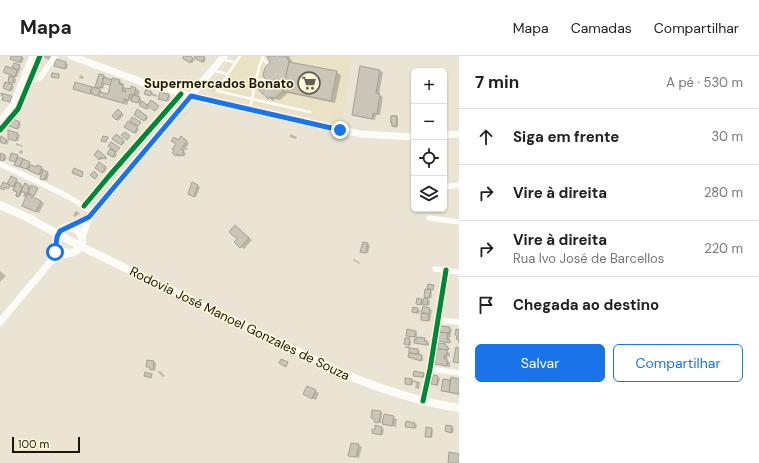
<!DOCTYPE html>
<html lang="pt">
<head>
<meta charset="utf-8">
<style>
	body { margin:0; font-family:"DM Sans",sans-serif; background:#f2f2f2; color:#202124 }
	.controls { position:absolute; right:12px; top:12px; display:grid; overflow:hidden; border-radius:6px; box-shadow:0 1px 3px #0004 }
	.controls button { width:36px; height:36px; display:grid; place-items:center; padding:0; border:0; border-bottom:1px solid #e0e0e0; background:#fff; color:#202124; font:20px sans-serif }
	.scale { position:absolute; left:12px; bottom:10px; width:68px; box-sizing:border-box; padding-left:4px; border:2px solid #1a170c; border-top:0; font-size:11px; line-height:14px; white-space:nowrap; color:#1a170c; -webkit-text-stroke:3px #fff7d8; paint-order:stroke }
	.stop { position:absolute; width:12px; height:12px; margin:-9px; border:3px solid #1a73e8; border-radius:50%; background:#fff }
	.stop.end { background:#1a73e8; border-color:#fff; box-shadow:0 1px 4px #0008 }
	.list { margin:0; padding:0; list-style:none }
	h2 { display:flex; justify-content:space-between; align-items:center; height:52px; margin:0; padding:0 16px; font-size:17px }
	h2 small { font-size:13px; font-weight:400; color:#757577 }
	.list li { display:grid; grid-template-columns:26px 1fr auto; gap:12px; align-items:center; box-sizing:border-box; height:56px; padding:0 16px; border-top:1px solid #e0e0e0 }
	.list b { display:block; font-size:15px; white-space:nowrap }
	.list p { margin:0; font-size:13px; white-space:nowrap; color:#757577 }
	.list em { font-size:13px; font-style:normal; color:#757577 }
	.actions { display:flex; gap:8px; padding:12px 16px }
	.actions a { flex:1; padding:9px 0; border:1px solid #1a73e8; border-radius:6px; text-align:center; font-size:14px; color:#1a73e8 }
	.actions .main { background:#1a73e8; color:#fff }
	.icon { flex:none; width:22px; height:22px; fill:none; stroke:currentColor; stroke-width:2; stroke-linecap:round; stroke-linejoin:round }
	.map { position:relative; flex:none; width:459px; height:407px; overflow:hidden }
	header { display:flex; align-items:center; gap:24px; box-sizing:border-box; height:56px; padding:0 20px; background:#fff; border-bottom:1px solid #e0e0e0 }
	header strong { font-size:19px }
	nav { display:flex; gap:22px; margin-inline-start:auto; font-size:14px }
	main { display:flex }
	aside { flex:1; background:#fff }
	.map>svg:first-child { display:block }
	.built { fill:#e9e2c5 }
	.shadow { fill:#0003 }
	.building { fill:#c9c5b8; stroke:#a4a093 }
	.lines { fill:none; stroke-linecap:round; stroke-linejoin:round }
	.path { stroke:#d6d5d0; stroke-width:1; stroke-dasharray:2 2; stroke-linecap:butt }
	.service { stroke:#fcfbf8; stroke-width:2.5 }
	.minor { stroke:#fcfbf8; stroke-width:5.5 }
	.tertiary { stroke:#fcfbf8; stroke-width:7 }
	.secondary { stroke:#fcfbf8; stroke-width:7 }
	.primary { stroke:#fcfbf8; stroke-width:8 }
	.cycleway-casing { stroke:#fff7d8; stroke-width:8 }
	.cycleway { stroke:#00873e; stroke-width:5 }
	.route { stroke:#1a73e8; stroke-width:5 }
	.labels { text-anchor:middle; stroke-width:3; stroke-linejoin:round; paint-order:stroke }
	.poi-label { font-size:13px; font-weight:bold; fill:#1a170c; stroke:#fff7d8; text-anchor:end }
	.street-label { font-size:13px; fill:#1a170c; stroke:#fff7d8 }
</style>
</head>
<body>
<header>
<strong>Mapa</strong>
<nav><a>Mapa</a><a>Camadas</a><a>Compartilhar</a></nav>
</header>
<main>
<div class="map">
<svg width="459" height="407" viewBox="0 0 459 407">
	<rect width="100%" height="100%" fill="#e9e4d3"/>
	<polygon class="built" points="234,0 353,0 341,68 211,39 207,33"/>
	<g class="shadow">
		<polygon points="13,0 19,0 24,2 22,7 13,3"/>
		<polygon points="43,0 51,0 49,4 43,1"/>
		<polygon points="185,0 189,0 195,4 192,7 184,2"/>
		<polygon points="196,0 201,0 206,3 204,7 195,1"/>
		<polygon points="268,0 289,0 293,7 336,16 341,19 335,47 288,37 280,44 275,43 273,45 269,42 265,14 268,8 271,6"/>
		<polygon points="56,4 68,8 67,13 55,10"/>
		<polygon points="15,8 21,11 17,21 6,17 13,13"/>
		<polygon points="380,15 383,16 379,39 383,41 380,59 376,59 375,64 356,60 353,58"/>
		<polygon points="80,19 84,21 83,23 79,22"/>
		<polygon points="104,20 106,21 105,23 119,25 124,28 123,30 127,33 135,32 140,35 138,42 141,43 141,46 149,52 148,54 141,48 129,44 127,49 75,33 92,32 100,34 102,35 101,37 108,39 111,29 105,27 103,33 98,31"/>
		<polygon points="10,21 16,23 15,28 9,26"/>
		<polygon points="6,27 14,31 12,35 4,31"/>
		<polygon points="147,35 157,39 156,41 146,37"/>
		<polygon points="168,39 170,40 169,45 162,43"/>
		<polygon points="137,55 148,62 146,65 135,58"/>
		<polygon points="120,56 124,59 118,65 113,60"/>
		<polygon points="396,61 398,62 398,71 393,70"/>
		<polygon points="13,64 21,68 19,73 11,69"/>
		<polygon points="128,66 139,73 136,78 125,71"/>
		<polygon points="9,75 20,79 18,85 11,83"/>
		<polygon points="290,78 297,81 296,83 290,81"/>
		<polygon points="118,80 125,86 123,89 121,88"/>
		<polygon points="1,81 9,85 7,89 0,84"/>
		<polygon points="181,82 189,87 186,92 188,93 187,94 185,93 184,96 186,97 184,101 181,99 179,101 173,97"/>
		<polygon points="16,87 23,90 23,91 16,89"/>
		<polygon points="20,94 23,95 22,98 19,97"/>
		<polygon points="99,95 107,102 106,104 103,102 101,104 99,103"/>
		<polygon points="111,95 117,98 115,102 109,98"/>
		<polygon points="12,98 31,108 30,110 37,113 38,110 44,113 43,115 49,118 47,125 43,123 42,120 16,109 17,106 12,104"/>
		<polygon points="2,99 7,101 5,105 0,103"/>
		<polygon points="99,107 107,112 104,117 96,112"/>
		<polygon points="11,121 17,124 16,127 24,131 25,129 38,133 35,139 30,137 29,140 44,147 39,157 26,151 26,142 23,140 25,136 23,135 20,141 17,139 19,136 16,131 11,129 9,132 6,131 4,133 2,132 7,129"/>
		<polygon points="192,128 200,131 196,141 191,139"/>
		<polygon points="75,155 80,157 75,161 72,158 74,159"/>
		<polygon points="238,172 252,184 244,193 241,191 238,183"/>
		<polygon points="363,187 370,189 368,197 364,196"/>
		<polygon points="354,203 360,207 359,208 353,204"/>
		<polygon points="0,215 6,220 0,226"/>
		<polygon points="430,235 432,236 431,243 425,241"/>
		<polygon points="418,243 424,245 424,243 428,244 430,245 429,250 424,248 423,249 419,249 417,248"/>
		<polygon points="423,251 432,254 430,265 424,264 428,259 423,256"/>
		<polygon points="414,252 420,254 419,258 413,256"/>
		<polygon points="441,271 452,273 449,285 452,287 440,284"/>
		<polygon points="416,275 417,277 417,282 407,280"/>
		<polygon points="409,283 411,285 411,289 409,290 406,288"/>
		<polygon points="424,283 429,287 429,290 415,286"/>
		<polygon points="446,289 450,293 449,294 444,294 450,297 450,301 448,300 447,304 450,306 450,311 439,309 436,308 443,295 439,292"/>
		<rect x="405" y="290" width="4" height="2"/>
		<polygon points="410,293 420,295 419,300 423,301 423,305 417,304 409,301"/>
		<polygon points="154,306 156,307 155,315 147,310"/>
		<polygon points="160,315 165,320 163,321 158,316"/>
		<polygon points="424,318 426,319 425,322 416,320"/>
		<polygon points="433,320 440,322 438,330 432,328"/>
		<polygon points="412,324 420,326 419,333 415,332 416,327 413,326 413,329 406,327"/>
		<polygon points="443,324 452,326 459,324 459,339 442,335"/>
		<polygon points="307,331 319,337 316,344 307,340"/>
		<polygon points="381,356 382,357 381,367 377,366 375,363"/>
		<polygon points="384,359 397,363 396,371 383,368"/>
		<polygon points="407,366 417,369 416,373 408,371"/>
		<polygon points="447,370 454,372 453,377 448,376"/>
		<polygon points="376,371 384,373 383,379 375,377"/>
		<polygon points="431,373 433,374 432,382 426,380"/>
		<polygon points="358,389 362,391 359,402 350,399"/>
	</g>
	<g class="building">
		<polygon points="11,0 22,0 20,7 10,3"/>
		<polygon points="184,0 191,0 193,2 190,7 182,2"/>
		<polygon points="195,0 203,0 205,1 202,6 194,2"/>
		<polygon points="267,0 286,0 289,6 283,35 275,42 270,41 268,43 258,33 266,26 263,19 265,12 270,6"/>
		<polygon points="56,3 66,6 65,13 54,10"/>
		<polygon points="289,6 337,15 331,45 283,35"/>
		<polygon points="14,7 20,9 18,14 12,11"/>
		<polygon points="6,10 17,14 15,21 3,16"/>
		<polygon points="360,10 380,14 376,37 380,38 377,58 373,57 372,63 352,59"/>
		<polygon points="52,17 59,18 59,22 51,21"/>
		<polygon points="99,18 104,19 101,32 95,31"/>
		<polygon points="9,20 14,21 13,27 8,26"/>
		<polygon points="104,21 112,24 110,29 102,27"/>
		<polygon points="112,22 120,24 119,28 123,29 122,35 125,36 126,32 131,33 131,30 136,32 134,39 130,38 128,44 124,43 123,47 98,40 100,36 108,38"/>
		<polygon points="5,26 13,29 10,35 3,32"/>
		<polygon points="75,26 92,31 90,38 73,33"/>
		<polygon points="92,31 100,33 98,40 91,38"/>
		<polygon points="146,33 152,36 150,40 144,38"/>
		<polygon points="160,36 169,38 167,45 158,43"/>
		<polygon points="1,37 12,40 10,46 2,44 3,40 1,39"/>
		<polygon points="133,39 140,41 138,47 131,45"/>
		<polygon points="151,44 159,50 155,55 147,49"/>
		<polygon points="142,45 148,50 146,53 139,49"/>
		<polygon points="118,53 122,57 116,64 112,60"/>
		<polygon points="137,53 147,60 144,65 134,59"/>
		<polygon points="391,60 397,60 396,71 392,70 392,67 391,67"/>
		<polygon points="391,60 397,60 396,71 392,70 392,67 391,67"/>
		<polygon points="132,61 141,66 138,70 130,65"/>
		<polygon points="13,63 20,66 17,73 9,70"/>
		<polygon points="128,65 138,71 134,77 124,71"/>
		<polygon points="8,74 18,77 16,85 8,83"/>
		<polygon points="125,76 130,80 127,84 121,79"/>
		<polygon points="116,78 124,84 121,89 112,83"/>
		<polygon points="1,80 7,84 4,88 0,86"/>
		<polygon points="103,80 108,81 106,86 101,85"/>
		<polygon points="181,80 187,85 181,93 184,95 181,100 177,98 176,100 172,97 174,94 172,93 176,88 171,85 174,81 178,84"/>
		<polygon points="111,86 120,92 116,96 108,90"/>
		<polygon points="110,93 116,96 113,101 107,98"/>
		<polygon points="98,94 106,101 103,103 101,101 99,104 94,99"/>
		<polygon points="1,97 5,99 3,105 0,104"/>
		<polygon points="11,97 18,99 15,106 9,104"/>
		<polygon points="18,101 23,103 19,111 14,109"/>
		<polygon points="23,103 30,106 27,113 20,111"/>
		<polygon points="99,106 106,111 102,117 95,112"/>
		<polygon points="31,109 36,111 37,109 42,111 39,119 28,114"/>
		<polygon points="74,112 83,116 82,121 72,117"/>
		<polygon points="43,114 48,116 44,124 40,123"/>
		<polygon points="94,115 98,119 95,123 90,119"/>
		<polygon points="11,120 17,123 13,131 7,128"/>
		<polygon points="3,126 10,129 8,133 5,131 4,134 0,132"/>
		<polygon points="17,126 21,128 20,131 22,132 18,141 16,140 17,136 13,134"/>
		<polygon points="17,126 21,128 20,131 22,132 18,141 16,140 17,136 13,134"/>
		<polygon points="192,126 198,129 194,141 188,138"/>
		<polygon points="25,127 29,130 28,133 29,134 27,138 21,135"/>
		<polygon points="25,127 29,130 28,133 29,134 27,138 21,135"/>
		<polygon points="31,129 38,132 34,140 28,137"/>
		<polygon points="27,138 41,145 36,156 22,150"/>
		<polygon points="235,169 249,182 240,192 234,186 237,183 229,176"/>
		<polygon points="363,186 368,187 366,197 360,196"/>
		<polygon points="428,228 434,229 433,234 427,232"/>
		<polygon points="425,233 431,234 429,242 424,241"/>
		<polygon points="417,242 422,243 421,249 416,248"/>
		<polygon points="424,242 428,243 427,249 422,248"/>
		<polygon points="423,250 430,252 429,258 421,256"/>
		<polygon points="413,251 418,252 417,257 412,256"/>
		<polygon points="421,257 429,258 428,265 421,264"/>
		<polygon points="440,270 450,271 449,277 440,276"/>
		<polygon points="407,273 416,275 415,281 406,280"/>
		<polygon points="456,273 459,274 459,287 458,283 456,283 457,280 455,279"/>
		<polygon points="440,276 448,277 447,284 450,284 450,287 438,285"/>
		<polygon points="417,281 425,282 424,285 427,285 427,289 414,287 414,283 417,283"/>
		<polygon points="405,282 410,282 409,289 404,288"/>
		<polygon points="438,287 446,288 446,290 448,291 448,294 438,293"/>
		<polygon points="456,291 459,292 459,307 453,306"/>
		<polygon points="409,292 418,293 418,298 409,297"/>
		<polygon points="437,293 447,294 447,299 444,299 444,303 447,303 447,310 435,308"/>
		<polygon points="409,297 422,299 421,305 408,301"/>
		<polygon points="281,303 288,306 286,311 279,307"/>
		<polygon points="147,304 154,305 153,314 150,314 150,311 146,311"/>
		<polygon points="414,315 424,317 423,321 413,320"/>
		<polygon points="145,316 152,318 151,322 144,320"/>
		<polygon points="433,319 438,320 437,329 431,328"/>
		<polygon points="451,321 459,323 459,338 449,336"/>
		<polygon points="405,322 412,323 411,329 405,328"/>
		<polygon points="443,323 450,324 449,336 441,335"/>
		<polygon points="307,330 316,334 312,343 303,338"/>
		<polygon points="372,354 381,355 379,367 374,366 374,363 371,362"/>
		<polygon points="384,358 394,360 392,370 382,368"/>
		<polygon points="406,365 415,367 414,372 405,371"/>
		<polygon points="375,369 382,371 381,379 372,377 372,373 375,374"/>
		<polygon points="446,369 452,370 451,377 445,375"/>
		<polygon points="426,371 432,372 431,381 425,381"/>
		<polygon points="351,387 359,388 356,401 348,400"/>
		<polygon points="449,396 459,398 459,407 448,407"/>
	</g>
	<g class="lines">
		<g class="path">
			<polyline points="275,18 286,20"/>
			<path d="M263 41C278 26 289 24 277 0"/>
			<polyline points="178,63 181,64 194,47"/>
		</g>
		<g class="service">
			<polyline points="240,0 217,35 310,56"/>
			<polyline points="262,2 267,7"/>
			<polyline points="223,4 236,6"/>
			<polyline points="214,15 228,18"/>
			<polyline points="256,24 264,24"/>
			<polyline points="250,52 259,11 263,0"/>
		</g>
		<g class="minor">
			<polyline points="28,22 35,24 40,22 55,0"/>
			<path d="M0 108C28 122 69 137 92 157"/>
			<polyline points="444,131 459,129"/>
			<polyline points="84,150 109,120 181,38"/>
			<polyline points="429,162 459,166"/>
			<polyline points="435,213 459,216"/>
			<polyline points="438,264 459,266"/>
			<polyline points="430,313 459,317"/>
			<polyline points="423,345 430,313 446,214"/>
		</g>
		<g class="tertiary">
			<polyline points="71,0 145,27 191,40"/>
			<polyline points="0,66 13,49 33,0"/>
			<polyline points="0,74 18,53 40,0"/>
		</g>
		<g class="secondary">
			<polyline points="191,40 360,78 414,81"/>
			<polyline points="444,79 459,78"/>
			<polyline points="66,172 88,162"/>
			<polyline points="82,182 89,161 224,0"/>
			<polyline points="51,205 63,199 72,197"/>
			<polyline points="0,266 51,205 57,188"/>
		</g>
		<g class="primary">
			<polyline points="0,149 33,164"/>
			<path d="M28 162 80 190 344 318C381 333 419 346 459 352"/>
			<circle cx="69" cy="184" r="13"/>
		</g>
		<g class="cycleway-casing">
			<g id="cycleway">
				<polyline points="0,74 18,53 40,0"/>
				<polyline points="84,150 109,120 181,38"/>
				<polyline points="423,345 430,313 446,214"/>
			</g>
		</g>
		<use href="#cycleway" class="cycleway"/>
	</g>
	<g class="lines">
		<polyline class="route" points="55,196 57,181 60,175 89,161 191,40 340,74"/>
	</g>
	<defs>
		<g id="supermarket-ring" transform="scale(1.15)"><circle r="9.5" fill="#fff7d8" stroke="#625f52" stroke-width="1.5"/><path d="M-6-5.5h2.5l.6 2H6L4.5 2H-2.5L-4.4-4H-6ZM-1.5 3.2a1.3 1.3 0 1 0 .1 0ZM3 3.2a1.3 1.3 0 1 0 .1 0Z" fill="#625f52"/></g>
	</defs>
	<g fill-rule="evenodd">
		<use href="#supermarket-ring" x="309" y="27"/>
	</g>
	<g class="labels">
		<g class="poi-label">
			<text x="294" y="32">Supermercados Bonato</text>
		</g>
		<g class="street-label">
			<text transform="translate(240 267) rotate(26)" y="5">Rodovia José Manoel Gonzales de Souza</text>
		</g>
	</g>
</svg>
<div class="controls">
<button>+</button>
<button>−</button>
<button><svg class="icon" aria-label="locate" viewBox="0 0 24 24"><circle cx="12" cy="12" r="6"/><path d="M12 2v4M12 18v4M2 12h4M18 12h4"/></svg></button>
<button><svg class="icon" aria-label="layers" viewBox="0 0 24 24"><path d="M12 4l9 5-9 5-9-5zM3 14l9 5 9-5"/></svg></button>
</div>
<div class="scale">100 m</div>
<div class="stop" style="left:55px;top:196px"></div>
<div class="stop end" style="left:340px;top:74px"></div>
</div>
<aside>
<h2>7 min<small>A pé · 530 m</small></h2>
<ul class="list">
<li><svg class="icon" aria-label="ahead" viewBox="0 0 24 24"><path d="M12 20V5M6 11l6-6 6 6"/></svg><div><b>Siga em frente</b></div><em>30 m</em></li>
<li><svg class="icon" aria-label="right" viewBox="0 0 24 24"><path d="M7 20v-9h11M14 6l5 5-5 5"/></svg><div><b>Vire à direita</b></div><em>280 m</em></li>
<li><svg class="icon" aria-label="right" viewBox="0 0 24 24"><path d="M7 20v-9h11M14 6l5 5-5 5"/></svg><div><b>Vire à direita</b><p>Rua Ivo José de Barcellos</p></div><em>220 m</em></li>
<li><svg class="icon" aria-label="arrive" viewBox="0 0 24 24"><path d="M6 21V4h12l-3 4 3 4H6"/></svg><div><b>Chegada ao destino</b></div></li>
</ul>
<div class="actions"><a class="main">Salvar</a><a>Compartilhar</a></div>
</aside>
</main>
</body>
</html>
